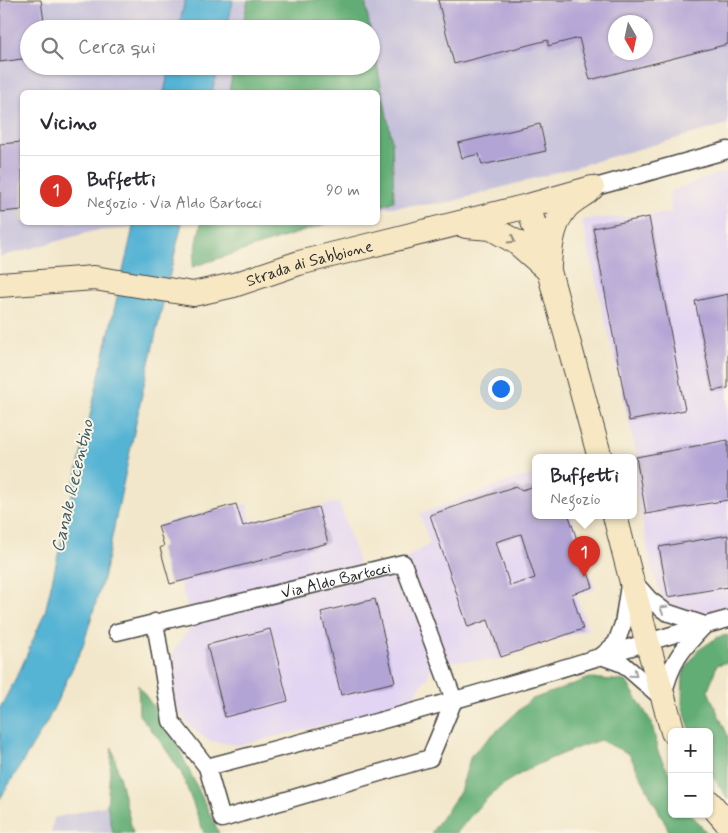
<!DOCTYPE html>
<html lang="it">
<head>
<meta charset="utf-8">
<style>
	body { margin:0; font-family:Mynerve,sans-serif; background:#f2f2f3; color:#2b2b33 }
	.controls { position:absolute; right:15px; bottom:15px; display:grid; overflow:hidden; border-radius:8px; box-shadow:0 1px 4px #0004 }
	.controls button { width:45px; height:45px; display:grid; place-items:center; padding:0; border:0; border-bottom:1px solid #e1e1e2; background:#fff; color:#2b2b33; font:25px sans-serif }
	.compass { position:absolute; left:608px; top:15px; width:45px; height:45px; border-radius:50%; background:#fff; box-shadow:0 1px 4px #0004; rotate:171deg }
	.you { position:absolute; left:500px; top:388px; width:18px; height:18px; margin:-12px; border:4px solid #fff; border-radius:50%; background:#1a73e8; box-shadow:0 0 0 8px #1a73e833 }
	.badge { display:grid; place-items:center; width:32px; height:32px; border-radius:50%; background:#d93025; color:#fff; font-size:16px; font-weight:700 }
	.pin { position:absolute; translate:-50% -41px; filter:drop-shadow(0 1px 2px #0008) }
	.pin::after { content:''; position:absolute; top:26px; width:18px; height:15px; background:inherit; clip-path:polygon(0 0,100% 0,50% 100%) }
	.popup { position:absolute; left:532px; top:454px; width:105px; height:65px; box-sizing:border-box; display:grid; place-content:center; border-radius:8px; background:#fff; filter:drop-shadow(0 1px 4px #0005); font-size:16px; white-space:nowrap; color:#7c7c81 }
	.popup b { font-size:19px; color:#2b2b33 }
	.popup::after { content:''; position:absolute; left:50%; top:100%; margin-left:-10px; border:10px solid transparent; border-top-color:#fff }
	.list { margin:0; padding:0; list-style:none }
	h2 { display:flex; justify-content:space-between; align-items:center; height:65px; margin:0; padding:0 20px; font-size:21px }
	h2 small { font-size:16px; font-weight:400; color:#7c7c81 }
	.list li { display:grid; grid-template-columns:32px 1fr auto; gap:15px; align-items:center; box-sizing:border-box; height:70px; padding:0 20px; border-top:1px solid #e1e1e2 }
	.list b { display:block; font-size:19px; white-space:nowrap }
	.list p { margin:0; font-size:16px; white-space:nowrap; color:#7c7c81 }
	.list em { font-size:16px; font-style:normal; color:#7c7c81 }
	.icon { flex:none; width:28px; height:28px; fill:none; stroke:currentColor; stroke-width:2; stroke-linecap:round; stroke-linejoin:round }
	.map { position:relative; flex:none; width:728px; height:833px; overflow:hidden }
	.search { position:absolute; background:#fff; box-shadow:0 1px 4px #0004; left:20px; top:20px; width:360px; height:55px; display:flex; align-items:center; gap:12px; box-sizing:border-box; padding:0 18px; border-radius:28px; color:#7c7c81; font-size:19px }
	.panel { position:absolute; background:#fff; box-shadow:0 1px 4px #0004; left:20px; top:90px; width:360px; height:135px; border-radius:8px }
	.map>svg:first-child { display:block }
	.built { fill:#e2d4f3 }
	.industrial { fill:#c5c0da; fill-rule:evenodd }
	.forest { fill:#62ad75; stroke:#466c50 }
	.water { fill:#55b3d4; stroke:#406f80 }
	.building { fill:#b2a4d5; fill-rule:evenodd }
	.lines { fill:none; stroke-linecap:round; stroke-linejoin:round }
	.minor-casing { stroke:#494743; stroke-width:19 }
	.secondary-casing { stroke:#494743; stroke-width:26 }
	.minor { stroke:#fff; stroke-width:16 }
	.secondary { stroke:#f7e8c3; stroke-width:24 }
	.oneway { stroke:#918a77 }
	.oneway2 { stroke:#a0a0a0 }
	.labels { text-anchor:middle; stroke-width:4; stroke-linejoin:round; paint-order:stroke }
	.street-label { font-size:16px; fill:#2b2b2b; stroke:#fcf5e5 }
	.water-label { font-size:18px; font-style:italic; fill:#3a5b66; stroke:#fcf5e5 }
</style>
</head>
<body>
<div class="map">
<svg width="728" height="833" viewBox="0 0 728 833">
	<rect width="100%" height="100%" fill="#fcf5e5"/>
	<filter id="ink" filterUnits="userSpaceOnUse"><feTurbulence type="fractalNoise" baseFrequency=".02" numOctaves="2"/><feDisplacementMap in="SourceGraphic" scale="10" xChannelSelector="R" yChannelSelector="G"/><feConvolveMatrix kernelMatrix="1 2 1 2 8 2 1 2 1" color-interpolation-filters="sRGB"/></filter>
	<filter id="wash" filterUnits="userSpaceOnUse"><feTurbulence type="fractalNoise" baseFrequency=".0096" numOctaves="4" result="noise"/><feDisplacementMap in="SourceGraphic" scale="20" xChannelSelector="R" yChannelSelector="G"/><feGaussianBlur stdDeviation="1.12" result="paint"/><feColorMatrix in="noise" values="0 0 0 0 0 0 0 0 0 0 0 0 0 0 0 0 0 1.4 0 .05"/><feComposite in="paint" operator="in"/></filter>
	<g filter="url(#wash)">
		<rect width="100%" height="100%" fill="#f2e7cb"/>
		<g class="built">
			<polygon points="728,170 728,607 705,612 681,610 663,601 652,570 633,475 633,458 629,458 637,456 582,220 672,213 669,192"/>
			<polygon points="535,474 535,516 572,516 595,590 576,596 588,629 498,660 432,662 428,676 414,695 394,709 354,718 240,745 209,741 187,724 169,694 167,671 175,648 192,626 164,523 247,504 251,522 339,502 365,582 430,544 420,514 517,478"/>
		</g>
		<g class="industrial">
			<path d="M0 0H728V124L447 203 378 208V92H22V222L201 223 94 231 0 257ZM616 22H646V52H616ZM29 29H371V66H29Z"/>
			<polygon points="107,805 113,833 51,833 54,818"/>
		</g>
		<g class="forest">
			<polygon points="248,0 365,0 370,29 242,29"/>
			<polygon points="371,34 392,141 394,201 378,207 378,92 229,92 234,66 371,66"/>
			<polygon points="201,223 201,222 329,223 192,267"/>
			<polygon points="728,635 728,662 717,665 708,691 728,736 728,799 709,771 709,732 691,732 682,705 683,674 697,651 718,637"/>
			<path d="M590 678 626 681 652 723 658 752 672 779V814H691L707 833H670L629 754 600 740C567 751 534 764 505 783 488 795 470 816 457 833H431L460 792 471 755 530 700Z"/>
			<polygon points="138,685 170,730 219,833 204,833 181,772 158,738 139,715"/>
			<polygon points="112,747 133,833 113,833 107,805"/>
		</g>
		<g class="water">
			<polygon points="185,0 233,0 227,29 178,29"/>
			<polygon points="170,66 218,66 212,92 164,92"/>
			<polygon points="134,223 182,223 145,380 104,575 83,646 48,720 0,799 0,708 21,668 45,612"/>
		</g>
		<g id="blocks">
			<g class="building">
				<polygon points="0,0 41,0 45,29 29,29 29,58 0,62"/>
				<path d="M438 0H728V44L590 80 579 38 548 46V40L454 64ZM616 22H646V52H616Z"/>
				<polygon points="540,124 546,151 482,165 479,154 462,158 458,143"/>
				<polygon points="22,142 22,210 0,212 0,144"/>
				<polygon points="649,217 685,410 629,421 593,228"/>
				<polygon points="728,294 728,388 713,391 695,301"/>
				<polygon points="728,440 728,500 646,514 636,457"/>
				<path d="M516 486 522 490 535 486V516H569L593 587 572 594 583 629 501 657 488 620 468 627 430 515ZM521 534 535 578 510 586 496 542Z"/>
				<polygon points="236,504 243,526 318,507 328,543 170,584 160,548 164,546 158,526"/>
				<polygon points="728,535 728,587 668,597 659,547"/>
				<polygon points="375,599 395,682 341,695 321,612"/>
				<polygon points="270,629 288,701 225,717 207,645"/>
			</g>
		</g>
	</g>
	<g filter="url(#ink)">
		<use href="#blocks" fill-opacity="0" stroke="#494743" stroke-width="1"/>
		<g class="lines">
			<g class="minor-casing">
				<g id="minor">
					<polyline points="592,188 728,150"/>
					<polyline points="634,582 649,599 666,612 705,625"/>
					<path id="s1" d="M117 632 403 563 454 700 430 758 222 819 207 767 171 721 155 622"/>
					<polyline points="604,654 616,643 623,624 629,585"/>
					<polyline points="601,656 623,664 662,698"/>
					<path d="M663 697C670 663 682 649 705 625"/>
					<path d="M207 767C311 740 415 712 517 682 588 661 657 638 728 619"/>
				</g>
			</g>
			<g class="secondary-casing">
				<g id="secondary">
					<polyline points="528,206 549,271 600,458"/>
					<polyline points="466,226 491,228 516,242 548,270"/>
					<path d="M549 265C550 246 553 224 565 209 570 202 580 197 587 192"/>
					<path id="s2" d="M0 285 94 278 193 294 234 285 299 263 528 206 592 188"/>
					<polyline points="615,516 647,641 673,732"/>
					<polyline points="709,802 728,824"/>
				</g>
			</g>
			<use href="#minor" class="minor"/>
			<use href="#secondary" class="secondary"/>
		</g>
		<defs><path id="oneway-chevron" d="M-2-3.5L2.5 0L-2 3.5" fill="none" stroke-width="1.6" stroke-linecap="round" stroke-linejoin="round" transform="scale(1.25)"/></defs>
		<use class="oneway" href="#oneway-chevron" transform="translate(512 240) rotate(32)"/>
		<g class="oneway2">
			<use href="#oneway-chevron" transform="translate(663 609) rotate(-149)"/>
			<use href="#oneway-chevron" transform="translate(634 674) rotate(39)"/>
		</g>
	</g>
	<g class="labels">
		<g class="street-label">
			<text dy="6" stroke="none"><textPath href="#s2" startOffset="315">Strada di Sabbione</textPath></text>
			<text dy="6" stroke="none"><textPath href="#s1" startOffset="225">Via Aldo Bartocci</textPath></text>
		</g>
		<g class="water-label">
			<text transform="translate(72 486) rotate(-77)" y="6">Canale Recentino</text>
		</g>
	</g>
</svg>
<div class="controls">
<button>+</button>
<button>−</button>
</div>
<svg class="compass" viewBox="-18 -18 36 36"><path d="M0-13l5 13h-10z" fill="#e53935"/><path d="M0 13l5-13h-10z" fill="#7c7c81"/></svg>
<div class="you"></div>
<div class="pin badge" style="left:584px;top:577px">1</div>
<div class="popup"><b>Buffetti</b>Negozio</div>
<div class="search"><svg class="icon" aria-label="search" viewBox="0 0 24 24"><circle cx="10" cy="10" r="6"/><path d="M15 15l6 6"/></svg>Cerca qui</div>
<section class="panel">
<h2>Vicino<small></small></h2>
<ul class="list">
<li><span class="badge">1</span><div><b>Buffetti</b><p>Negozio · Via Aldo Bartocci</p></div><em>90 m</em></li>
</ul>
</section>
</div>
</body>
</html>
